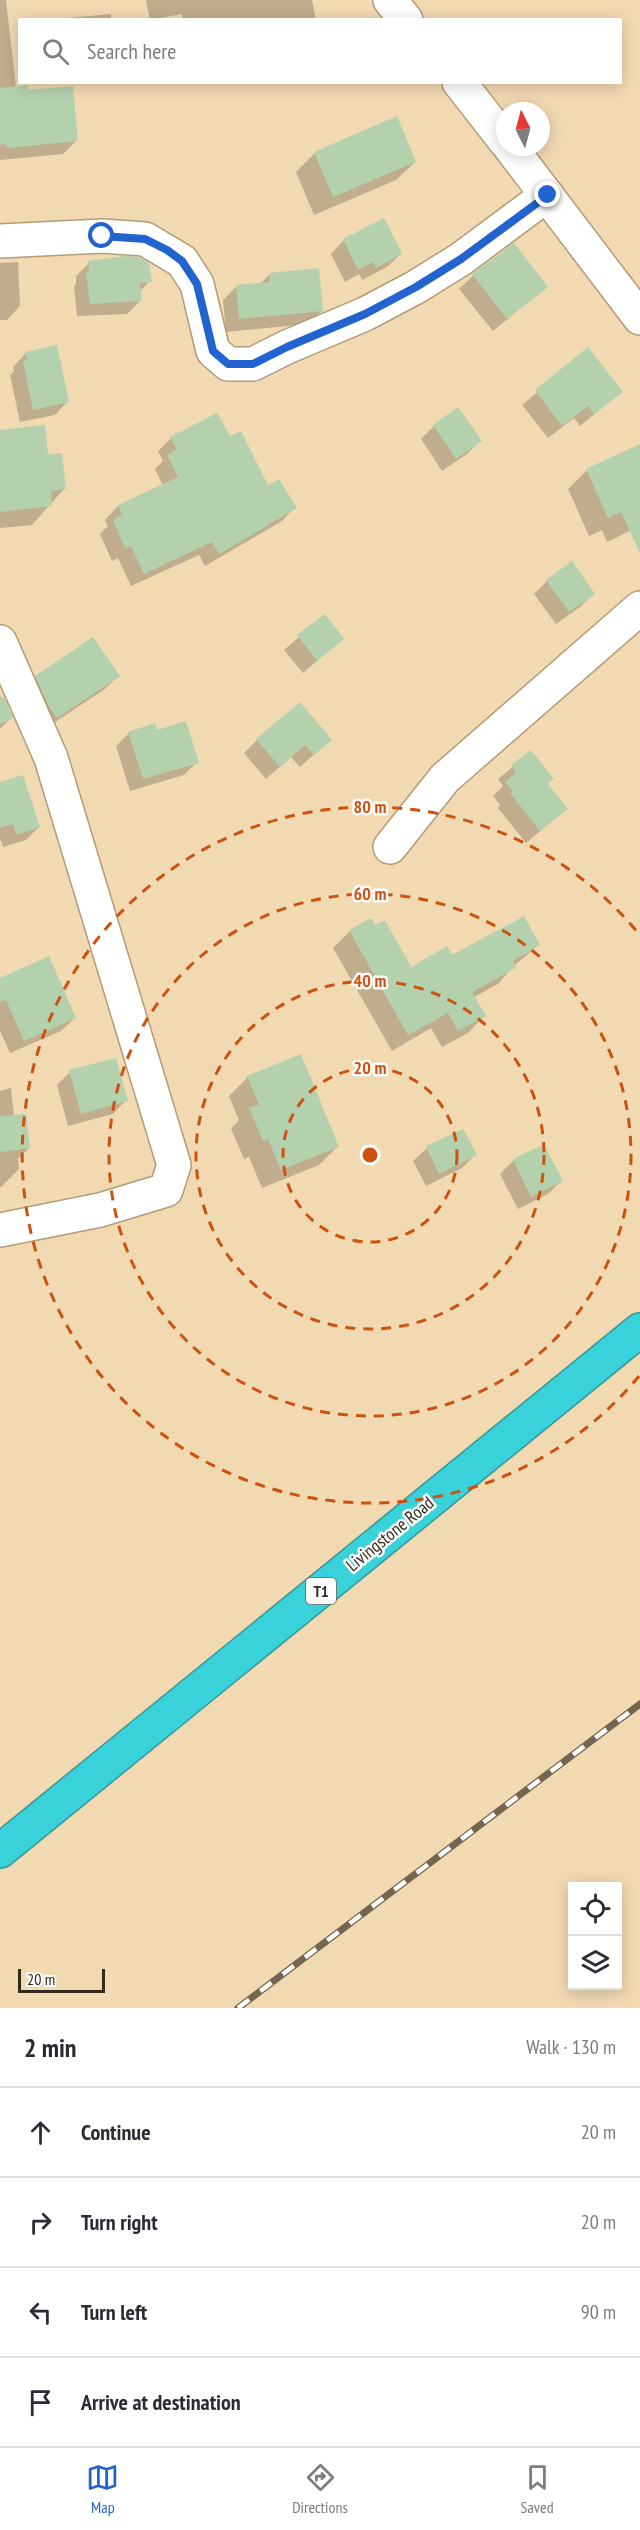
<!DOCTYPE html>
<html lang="en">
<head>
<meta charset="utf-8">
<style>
	body { margin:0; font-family:"PT Sans Narrow",sans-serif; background:#f7f7f7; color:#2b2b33 }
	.controls { position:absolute; right:18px; bottom:18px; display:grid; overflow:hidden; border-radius:0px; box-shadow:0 3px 15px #0003 }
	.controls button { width:54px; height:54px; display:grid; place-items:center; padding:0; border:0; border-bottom:2px solid #e1e1e2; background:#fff; color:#2b2b33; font:30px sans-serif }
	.compass { position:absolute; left:496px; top:102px; width:54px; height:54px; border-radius:50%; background:#fff; box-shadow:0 3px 15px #0003; rotate:354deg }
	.scale { position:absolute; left:18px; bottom:15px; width:87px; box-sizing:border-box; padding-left:6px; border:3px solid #332a1b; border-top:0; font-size:16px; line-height:21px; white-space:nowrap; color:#332a1b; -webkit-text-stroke:4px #fdfdfd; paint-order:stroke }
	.stop { position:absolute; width:18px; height:18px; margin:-14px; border:4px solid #2263cf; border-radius:50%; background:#fff }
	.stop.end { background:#2263cf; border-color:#fff; box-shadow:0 2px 6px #0008 }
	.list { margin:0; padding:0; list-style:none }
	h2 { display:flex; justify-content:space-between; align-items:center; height:78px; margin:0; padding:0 24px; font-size:26px }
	h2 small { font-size:20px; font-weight:400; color:#7c7c81 }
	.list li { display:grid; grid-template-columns:39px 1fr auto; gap:18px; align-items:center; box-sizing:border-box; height:90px; padding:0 24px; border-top:2px solid #e1e1e2 }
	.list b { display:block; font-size:22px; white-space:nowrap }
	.list em { font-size:20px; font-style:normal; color:#7c7c81 }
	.icon { flex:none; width:33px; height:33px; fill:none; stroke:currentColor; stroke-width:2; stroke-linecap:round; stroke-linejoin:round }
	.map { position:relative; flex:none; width:640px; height:2008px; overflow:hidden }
	.search { position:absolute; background:#fff; box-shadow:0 3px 15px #0003; left:18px; right:18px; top:18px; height:66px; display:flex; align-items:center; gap:15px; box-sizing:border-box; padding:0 21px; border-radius:0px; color:#7c7c81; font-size:22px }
	.sheet { height:438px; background:#fff }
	nav { display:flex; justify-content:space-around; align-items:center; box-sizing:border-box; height:84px; border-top:2px solid #e1e1e2; background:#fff; font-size:16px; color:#7c7c81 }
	nav a { display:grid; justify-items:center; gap:3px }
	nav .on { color:#2263cf }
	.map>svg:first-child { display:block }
	.shadow { fill:#0003 }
	.building { fill:#b4d1ae }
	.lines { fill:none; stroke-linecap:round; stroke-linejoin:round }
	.minor-casing { stroke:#b29b77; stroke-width:36 }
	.highway-casing { stroke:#379797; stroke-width:36 }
	.minor { stroke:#fff; stroke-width:33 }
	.highway { stroke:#39d2da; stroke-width:33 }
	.rail-casing { stroke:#73654e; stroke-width:7 }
	.rail { stroke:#fdfdfd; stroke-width:4.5; stroke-dasharray:14; stroke-linecap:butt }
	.route { stroke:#2263cf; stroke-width:8 }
	.ring { fill:none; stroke:#cd520e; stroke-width:3; stroke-dasharray:10 8 }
	.labels { text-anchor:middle; stroke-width:5; stroke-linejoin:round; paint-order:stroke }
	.shield { fill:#fdfdfd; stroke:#70695f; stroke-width:1.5 }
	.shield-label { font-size:16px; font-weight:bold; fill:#332a1b }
	.street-label { font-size:18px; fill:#332a1b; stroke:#fdfdfd }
	.centre { fill:#cd520e; stroke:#fdfdfd; stroke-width:3 }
	.ring-label { font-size:18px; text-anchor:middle; font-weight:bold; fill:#cd520e; stroke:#fdfdfd; stroke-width:5; stroke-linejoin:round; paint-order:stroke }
</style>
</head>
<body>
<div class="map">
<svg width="640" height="2008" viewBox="0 0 640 2008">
	<rect width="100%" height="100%" fill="#f1d9b2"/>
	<g class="shadow">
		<polygon points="0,0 6,0 16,87 27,92 77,140 63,154 0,160"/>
		<polygon points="146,0 312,0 316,20 183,20 182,14 150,20"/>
		<polygon points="111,14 111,20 66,20 68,18"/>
		<polygon points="315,153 415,162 396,180 314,215 296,172"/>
		<polygon points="344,240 401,254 387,267 362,280 359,274 345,282 331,254"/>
		<polygon points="513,245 546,287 493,331 459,289 473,276"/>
		<polygon points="18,262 20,306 7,320 0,320 0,263"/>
		<polygon points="89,263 150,281 139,292 141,300 127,314 77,316 74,287 76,284 76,276"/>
		<polygon points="270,274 322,311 308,324 226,332 223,300 236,287 259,285"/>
		<polygon points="588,350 621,392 580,426 574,418 548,438 522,405"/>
		<polygon points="26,353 68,401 55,415 20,422 10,375 14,371 13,367"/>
		<polygon points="458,409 480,441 467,454 442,471 421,439 434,426"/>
		<polygon points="0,432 47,456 64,489 32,525 0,528"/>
		<polygon points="171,438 229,438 267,487 295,507 282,521 205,566 199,555 131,586 118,558 112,561 100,534 108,526 105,520 118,506 163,486 155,469 163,461 158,451"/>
		<polygon points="640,446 640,526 607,542 602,530 589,536 568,489 587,470"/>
		<polygon points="547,581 593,594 580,607 556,624 534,594"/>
		<polygon points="324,616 342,639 303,673 284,650"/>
		<polygon points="118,676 105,689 43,730 23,690 36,677"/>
		<polygon points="0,695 11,718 0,729"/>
		<polygon points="156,732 197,762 184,775 130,791 116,746 129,733"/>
		<polygon points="257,740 330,740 300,767 291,757 266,779 244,753"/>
		<polygon points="531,752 547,785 566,809 526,843 498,808 500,805 493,796 503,786 498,779"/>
		<polygon points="0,784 39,827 26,840 3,847 0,838"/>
		<polygon points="350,931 410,969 451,957 538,945 514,966 498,984 474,997 484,1016 468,1033 442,1047 431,1028 392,1051 333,948"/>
		<polygon points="0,980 75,1018 61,1031 10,1053 0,1031"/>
		<polygon points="70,1072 126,1100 113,1114 68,1126 57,1085"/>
		<polygon points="248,1077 337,1147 319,1165 262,1188 249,1157 244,1159 231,1129 239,1120 229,1096"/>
		<polygon points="11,1088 14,1116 29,1148 18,1159 19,1169 0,1188 0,1091"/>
		<polygon points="462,1131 475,1155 462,1168 426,1186 413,1161 427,1148"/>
		<polygon points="514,1160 561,1181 548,1194 518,1209 500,1174"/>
	</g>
	<g class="building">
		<polygon points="28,85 28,90 73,86 78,141 7,148 6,144 0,145 0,88"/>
		<polygon points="397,116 416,162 333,197 314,152"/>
		<polygon points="384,218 402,254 376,268 373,262 358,270 343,239"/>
		<polygon points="514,243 548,287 507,319 472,274"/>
		<polygon points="126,256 139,257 149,263 152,282 140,283 142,301 90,304 86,272 89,272 88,261"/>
		<polygon points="319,268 323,311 239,319 236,285 270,282 269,273"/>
		<polygon points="57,345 69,402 33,410 23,361 27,359 25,352"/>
		<polygon points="588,347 623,392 594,414 588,406 562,426 535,390"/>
		<polygon points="458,407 482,441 456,459 433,425"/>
		<polygon points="217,413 230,436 241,431 268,485 279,479 297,508 219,554 212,542 144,574 131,546 125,548 113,520 122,515 118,505 178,477 167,455 177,450 170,437"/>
		<polygon points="45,425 48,454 62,453 66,489 51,491 52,506 0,512 0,430"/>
		<polygon points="640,444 640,553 621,512 608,518 586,469"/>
		<polygon points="572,561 595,594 569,612 546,580"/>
		<polygon points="325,614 344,639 317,661 297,635"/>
		<polygon points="93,637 120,676 57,718 48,705 35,676"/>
		<polygon points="4,697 13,718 0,724 0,699"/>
		<polygon points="300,702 332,740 314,755 305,745 280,767 256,739"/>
		<polygon points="186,721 199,763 143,779 128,732 155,723 157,730"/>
		<polygon points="531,750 554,779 548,784 568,809 540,831 510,793 513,792 505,782 516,773 511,765"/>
		<polygon points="23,775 40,827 16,835 13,824 0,828 0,782"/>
		<polygon points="524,916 540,945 513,961 516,968 472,992 486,1016 458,1031 448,1013 408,1035 349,930 371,918 375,925 385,920 411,967 447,946 452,955"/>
		<polygon points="49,956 76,1018 24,1041 6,1000 0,1002 0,978"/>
		<polygon points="301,1054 339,1147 281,1170 268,1139 263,1141 249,1108 259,1105 247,1076"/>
		<polygon points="116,1058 128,1101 81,1114 69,1070"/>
		<polygon points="26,1114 30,1148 0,1152 0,1116"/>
		<polygon points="463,1129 477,1155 439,1174 426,1146"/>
		<polygon points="544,1144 563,1181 531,1197 513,1159"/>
	</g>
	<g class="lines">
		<g class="minor-casing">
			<g id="minor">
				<polyline points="390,0 406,20"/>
				<polyline points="459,82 505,141"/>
				<polyline points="510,147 640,318"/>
				<polyline points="0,241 102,236 145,239 182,261 197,284 213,351 228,364 253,364 287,347 365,314 416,287 461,259 547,195"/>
				<polyline points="0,642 51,758 174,1165 166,1190 100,1210 0,1230"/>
				<polyline points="390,847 445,778 640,608"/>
			</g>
		</g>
		<g class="highway-casing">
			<polyline id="highway" points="0,1851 640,1330"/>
		</g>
		<use href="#minor" class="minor"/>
		<use href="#highway" class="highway"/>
		<g class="rail-casing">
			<polyline id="rail" points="238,2008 640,1704"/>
		</g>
		<use href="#rail" class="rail"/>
	</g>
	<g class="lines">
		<polyline class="route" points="102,236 145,239 167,250 182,261 197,284 213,351 228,364 253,364 287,347 365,314 416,287 461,259 548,195"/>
	</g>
	<g class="ring">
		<circle cx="370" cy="1155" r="87"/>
		<circle cx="370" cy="1155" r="174"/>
		<circle cx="370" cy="1155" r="261"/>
		<path d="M639 1376A348 348 0 1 1 639 934"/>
	</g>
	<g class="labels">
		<rect class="shield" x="306" y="1578" width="30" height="26" rx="4.5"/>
		<g class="shield-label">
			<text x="321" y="1597">T1</text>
		</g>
		<g class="street-label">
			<text transform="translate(390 1534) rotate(-39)" y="6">Livingstone Road</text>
		</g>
	</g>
	<circle cx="370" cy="1155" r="9" class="centre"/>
	<g class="ring-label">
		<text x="370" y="813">80 m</text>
		<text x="370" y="900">60 m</text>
		<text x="370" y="987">40 m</text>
		<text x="370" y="1074">20 m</text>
	</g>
</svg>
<div class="controls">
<button><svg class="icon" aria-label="locate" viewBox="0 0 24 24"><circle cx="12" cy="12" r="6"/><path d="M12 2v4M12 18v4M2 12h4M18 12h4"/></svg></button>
<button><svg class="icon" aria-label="layers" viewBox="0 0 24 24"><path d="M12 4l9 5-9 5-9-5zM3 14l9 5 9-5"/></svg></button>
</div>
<svg class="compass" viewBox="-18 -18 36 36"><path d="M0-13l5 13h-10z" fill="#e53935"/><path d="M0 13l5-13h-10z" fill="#7c7c81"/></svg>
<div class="scale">20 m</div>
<div class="stop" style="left:102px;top:236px"></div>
<div class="stop end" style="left:548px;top:195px"></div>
<div class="search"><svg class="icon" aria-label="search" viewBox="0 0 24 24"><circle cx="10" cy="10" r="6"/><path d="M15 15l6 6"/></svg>Search here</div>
</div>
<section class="sheet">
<h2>2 min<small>Walk · 130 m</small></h2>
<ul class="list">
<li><svg class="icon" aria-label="ahead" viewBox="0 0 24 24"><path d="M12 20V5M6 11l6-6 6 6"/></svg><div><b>Continue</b></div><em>20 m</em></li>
<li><svg class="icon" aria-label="right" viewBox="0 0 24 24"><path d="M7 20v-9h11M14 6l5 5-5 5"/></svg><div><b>Turn right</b></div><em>20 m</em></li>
<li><svg class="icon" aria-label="left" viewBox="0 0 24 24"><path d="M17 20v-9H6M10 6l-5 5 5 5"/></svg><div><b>Turn left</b></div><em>90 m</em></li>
<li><svg class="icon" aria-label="arrive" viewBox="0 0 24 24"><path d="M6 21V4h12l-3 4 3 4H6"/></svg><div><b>Arrive at destination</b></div></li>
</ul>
</section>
<nav>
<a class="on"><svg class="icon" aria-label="map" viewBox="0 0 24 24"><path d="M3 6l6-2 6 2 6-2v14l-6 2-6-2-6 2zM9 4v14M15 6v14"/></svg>Map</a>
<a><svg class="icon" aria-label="directions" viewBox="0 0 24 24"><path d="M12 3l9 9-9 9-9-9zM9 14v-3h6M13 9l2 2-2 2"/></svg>Directions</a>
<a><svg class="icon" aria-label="saved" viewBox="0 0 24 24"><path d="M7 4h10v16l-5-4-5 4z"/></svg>Saved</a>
</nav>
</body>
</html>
